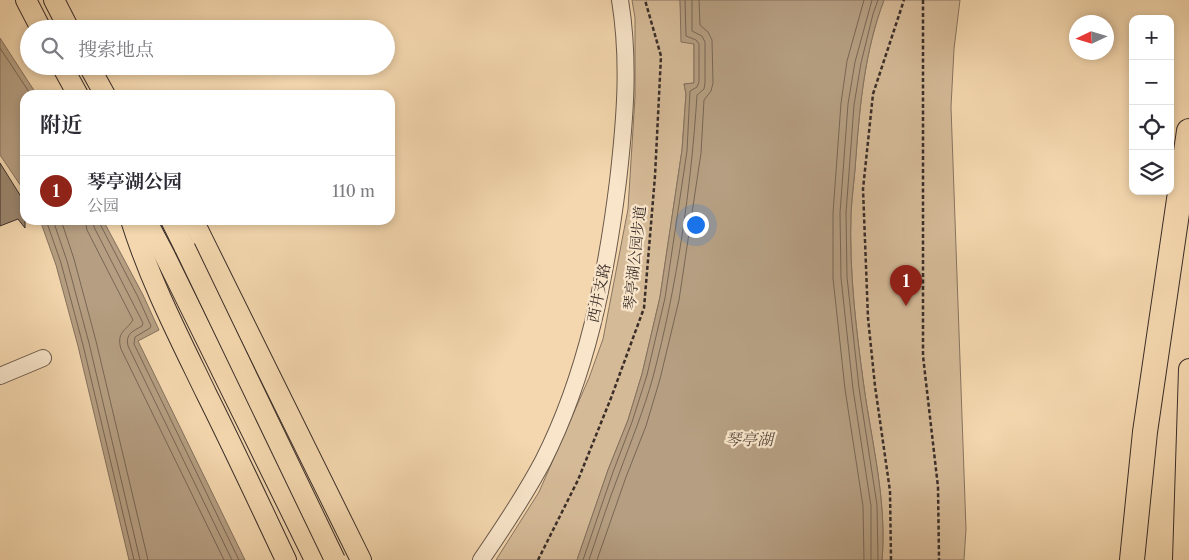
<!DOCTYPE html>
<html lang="zh">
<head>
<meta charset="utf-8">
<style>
	body { margin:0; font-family:"Libre Caslon Text","Noto Serif SC",serif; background:#f2f2f3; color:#2b2b33 }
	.controls { position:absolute; right:15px; top:15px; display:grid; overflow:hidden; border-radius:10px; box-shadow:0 2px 8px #0003 }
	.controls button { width:45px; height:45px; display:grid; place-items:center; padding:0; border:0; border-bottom:1px solid #e1e1e2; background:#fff; color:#2b2b33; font:25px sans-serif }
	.compass { position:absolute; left:1069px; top:15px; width:45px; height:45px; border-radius:50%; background:#fff; box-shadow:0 2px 8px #0003; rotate:266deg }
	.you { position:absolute; left:695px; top:224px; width:18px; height:18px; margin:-12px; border:4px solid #fff; border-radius:50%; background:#1a73e8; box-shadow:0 0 0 8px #1a73e833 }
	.badge { display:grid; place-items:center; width:32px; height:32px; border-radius:50%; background:#8f2418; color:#fff; font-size:16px; font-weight:700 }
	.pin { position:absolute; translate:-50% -41px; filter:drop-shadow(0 1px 2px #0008) }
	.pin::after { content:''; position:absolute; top:26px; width:18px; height:15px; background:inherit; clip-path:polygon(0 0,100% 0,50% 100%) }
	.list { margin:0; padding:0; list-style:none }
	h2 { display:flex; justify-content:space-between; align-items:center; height:65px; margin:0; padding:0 20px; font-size:21px }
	h2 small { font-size:16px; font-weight:400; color:#7c7c81 }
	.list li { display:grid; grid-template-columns:32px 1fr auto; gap:15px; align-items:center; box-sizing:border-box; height:70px; padding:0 20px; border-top:1px solid #e1e1e2 }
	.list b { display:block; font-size:19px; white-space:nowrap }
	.list p { margin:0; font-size:16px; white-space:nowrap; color:#7c7c81 }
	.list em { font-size:16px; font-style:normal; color:#7c7c81 }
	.icon { flex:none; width:28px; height:28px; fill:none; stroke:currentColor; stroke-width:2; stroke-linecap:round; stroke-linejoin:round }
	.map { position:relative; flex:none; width:1189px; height:560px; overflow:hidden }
	.search { position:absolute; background:#fff; box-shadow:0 2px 8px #0003; left:20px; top:20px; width:375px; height:55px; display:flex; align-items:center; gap:12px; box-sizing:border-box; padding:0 18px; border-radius:28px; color:#7c7c81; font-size:19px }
	.panel { position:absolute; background:#fff; box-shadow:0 2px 8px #0003; left:20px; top:90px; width:375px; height:135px; border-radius:15px }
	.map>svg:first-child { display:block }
	.green { fill:#d5ba97; stroke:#887460 }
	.water { fill:#b59e81; stroke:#84715e }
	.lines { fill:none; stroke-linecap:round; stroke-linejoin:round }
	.shore { stroke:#786655; stroke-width:1 }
	.building { fill:#9b866e; stroke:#3b2e29 }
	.minor-casing { stroke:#69584a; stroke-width:18 }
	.major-casing { stroke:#3b2e29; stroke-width:22 }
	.highway-casing { stroke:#3b2e29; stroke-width:26 }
	.path { stroke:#3b2e29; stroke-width:2.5; stroke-dasharray:4 2.5; stroke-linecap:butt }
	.minor { stroke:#f8e5ca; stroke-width:16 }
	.major { stroke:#f4d7ae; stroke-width:20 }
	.highway { stroke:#f4d7ae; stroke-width:24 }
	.major-bridge-casing { stroke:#3b2e29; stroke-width:22; stroke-linecap:butt }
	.major-bridge { stroke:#f4d7ae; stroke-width:20 }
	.labels { text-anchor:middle; stroke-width:4.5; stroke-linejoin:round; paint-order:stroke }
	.street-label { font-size:15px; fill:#3b2e29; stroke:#f8e5ca }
	.water-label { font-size:16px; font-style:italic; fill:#5a4a3f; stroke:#f8e5ca }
</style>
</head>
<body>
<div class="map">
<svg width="1189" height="560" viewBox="0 0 1189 560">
	<rect width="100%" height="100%" fill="#f4d7ae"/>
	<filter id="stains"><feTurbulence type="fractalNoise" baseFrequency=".004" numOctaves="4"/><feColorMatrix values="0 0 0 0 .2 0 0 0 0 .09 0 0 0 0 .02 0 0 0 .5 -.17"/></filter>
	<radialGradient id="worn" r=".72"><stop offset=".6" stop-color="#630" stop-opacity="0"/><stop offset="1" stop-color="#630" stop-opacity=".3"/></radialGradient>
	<g class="green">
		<polygon points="632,0 680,0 681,18 694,44 694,83 684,84 686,94 682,150 660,297 642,374 628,420 608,470 577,560 496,560 539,492 589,378 603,339 628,209 635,97 635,18"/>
		<path d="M884 0H960L954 49 951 107 966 529 964 560H882C887 502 872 444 864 387 856 329 849 271 851 213 852 194 855 175 856 156 860 103 865 50 884 0Z"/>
	</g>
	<g class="water">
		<path d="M680 0H884C865 50 860 103 856 156 855 175 852 194 851 213 849 271 856 329 864 387 872 444 887 502 882 560H577L608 470 628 420 642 374 660 297 682 150 686 94 684 84 694 83V44L681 42Z"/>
		<polygon points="0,38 37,95 25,95 25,192 0,155"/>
		<polygon points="40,220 103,220 143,295 159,330 138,341 245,560 129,560 78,346 56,265"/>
	</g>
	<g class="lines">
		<g class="shore">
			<polyline points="864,0 847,61 841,103 833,213 833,278 845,389 863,506 864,560"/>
			<polyline points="0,48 31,95"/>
			<polyline points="46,220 61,263 83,345 134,560"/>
			<polyline points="53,220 67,261 89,343 140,560"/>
			<polyline points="61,220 74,259 96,341 148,560"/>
			<path d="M85 220 87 230 133 320C126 331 116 332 121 349L224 560"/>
			<path d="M93 220 94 227 143 323 142 326C133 331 125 334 128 346L232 560"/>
			<polyline points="99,220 100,224 138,297 151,326 150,328 135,337 134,344 239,560"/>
			<polyline points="583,560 613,472 632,422 647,375 665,298 687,151 690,91 697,87 699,82 699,44 696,40 686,36 685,0"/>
			<path d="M589 560C599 531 608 502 619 474 631 441 644 410 653 377 677 286 691 189 697 95L704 89 705 83V42L702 36 692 31V0"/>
			<polyline points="597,560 626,477 646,426 660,379 679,300 701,153 704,100 711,91 713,83 712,40 708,32 700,25 699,0"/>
			<polyline points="871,560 871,506 853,389 841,278 840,213 848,104 855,62 872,0"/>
			<polyline points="878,560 877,505 859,388 847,277 846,213 854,105 861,63 873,14 878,0"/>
		</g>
	</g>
	<polygon class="building" points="0,163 25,203 25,228 18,219 0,226"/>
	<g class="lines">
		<g class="minor-casing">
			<g id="minor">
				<polyline points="0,376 43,358"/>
				<path d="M481 560C503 528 525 495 543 461 587 374 606 277 618 181 625 120 630 61 620 0"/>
			</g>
		</g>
		<g class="major-casing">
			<g id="major">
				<polyline points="26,0 41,29"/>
				<polyline points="54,0 69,29"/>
				<polyline points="62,66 78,95"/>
				<polyline points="89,66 105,95"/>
				<path d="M131 220C150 281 179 337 207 395 234 449 260 505 286 560"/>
				<polyline points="146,220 165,256 315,560"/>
				<polyline points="171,220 185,248"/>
				<polyline points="190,220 197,228 361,560"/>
				<polyline points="1183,560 1189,369"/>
			</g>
		</g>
		<g class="highway-casing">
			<polyline id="highway" points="1132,560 1145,432 1189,131"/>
		</g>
		<g class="path">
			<polyline points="923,0 923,356 938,487 939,560"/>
			<polyline points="538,560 578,480 611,398 644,308 655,176 661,56 645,0"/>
			<polyline points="891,560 890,491 875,386 868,318 863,189 873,94 904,0"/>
		</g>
		<use href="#minor" class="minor"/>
		<use href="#major" class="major"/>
		<use href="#highway" class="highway"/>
		<g class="major-bridge-casing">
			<polyline id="major-bridge" points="185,248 335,560"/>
		</g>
		<use href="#major-bridge" class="major-bridge"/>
	</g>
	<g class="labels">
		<g class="street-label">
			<text transform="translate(635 258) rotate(-84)" y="5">琴亭湖公园步道</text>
			<text transform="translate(599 293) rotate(-78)" y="5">西井支路</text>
		</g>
		<g class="water-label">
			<text x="749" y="445">琴亭湖</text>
		</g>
	</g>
	<rect width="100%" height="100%" filter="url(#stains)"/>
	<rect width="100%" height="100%" fill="url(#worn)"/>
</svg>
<div class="controls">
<button>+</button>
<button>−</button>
<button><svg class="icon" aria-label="locate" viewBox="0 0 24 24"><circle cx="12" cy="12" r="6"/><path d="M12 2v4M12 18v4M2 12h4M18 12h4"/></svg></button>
<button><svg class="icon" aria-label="layers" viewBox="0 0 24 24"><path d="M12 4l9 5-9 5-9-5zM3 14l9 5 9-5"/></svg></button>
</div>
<svg class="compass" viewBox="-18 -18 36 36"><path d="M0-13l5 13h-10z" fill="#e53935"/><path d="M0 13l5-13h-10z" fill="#7c7c81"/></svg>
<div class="you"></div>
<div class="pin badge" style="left:906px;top:306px">1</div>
<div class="search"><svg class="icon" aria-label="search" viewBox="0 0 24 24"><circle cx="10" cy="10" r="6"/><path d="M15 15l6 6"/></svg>搜索地点</div>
<section class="panel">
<h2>附近<small></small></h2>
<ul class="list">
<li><span class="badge">1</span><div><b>琴亭湖公园</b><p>公园</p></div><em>110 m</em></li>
</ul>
</section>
</div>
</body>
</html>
